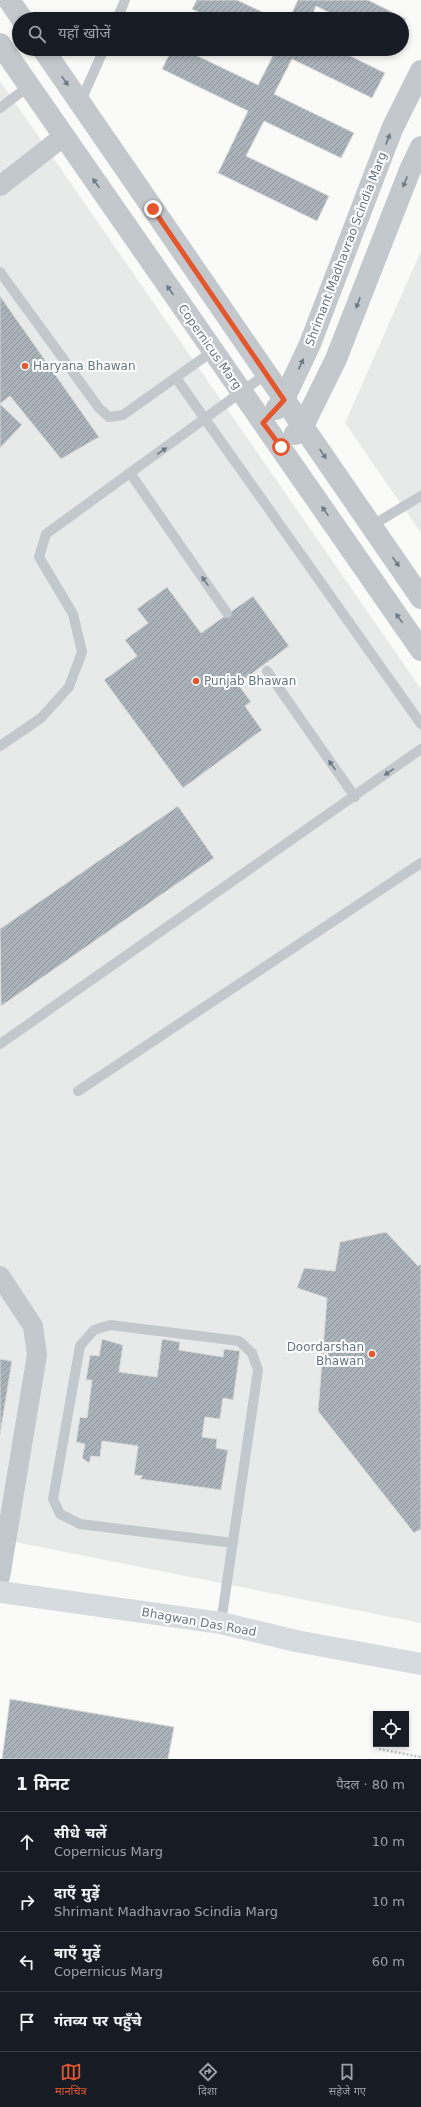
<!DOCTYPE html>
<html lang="hi">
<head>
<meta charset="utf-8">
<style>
	body { margin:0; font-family:"DejaVu Sans","Noto Sans Devanagari",sans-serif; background:#242831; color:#f1f3f6 }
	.controls { position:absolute; right:12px; bottom:12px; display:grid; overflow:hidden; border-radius:0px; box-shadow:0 2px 6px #0003 }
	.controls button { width:36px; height:36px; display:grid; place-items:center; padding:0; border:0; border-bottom:1px solid #363941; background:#171b24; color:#f1f3f6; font:20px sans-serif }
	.stop { position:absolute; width:12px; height:12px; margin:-9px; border:3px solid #e4572e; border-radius:50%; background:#fff }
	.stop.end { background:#e4572e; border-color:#fff; box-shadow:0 1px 4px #0008 }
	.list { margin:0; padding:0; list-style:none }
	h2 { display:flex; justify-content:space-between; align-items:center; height:52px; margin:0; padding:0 16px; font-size:17px }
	h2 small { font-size:13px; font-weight:400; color:#9ea1a6 }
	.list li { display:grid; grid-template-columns:26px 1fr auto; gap:12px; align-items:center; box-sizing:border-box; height:60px; padding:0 16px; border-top:1px solid #363941 }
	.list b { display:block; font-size:15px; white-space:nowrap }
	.list p { margin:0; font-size:13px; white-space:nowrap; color:#9ea1a6 }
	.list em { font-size:13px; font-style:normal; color:#9ea1a6 }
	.icon { flex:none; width:22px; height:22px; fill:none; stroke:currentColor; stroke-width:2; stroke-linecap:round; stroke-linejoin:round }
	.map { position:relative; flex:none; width:421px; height:1759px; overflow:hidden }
	.search { position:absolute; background:#171b24; box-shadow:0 2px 6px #0003; left:12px; right:12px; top:12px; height:44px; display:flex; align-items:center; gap:10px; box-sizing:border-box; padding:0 14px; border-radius:22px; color:#9ea1a6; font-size:15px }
	.sheet { height:292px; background:#171b24 }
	nav { display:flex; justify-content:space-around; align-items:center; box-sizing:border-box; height:56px; border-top:1px solid #363941; background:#171b24; font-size:11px; color:#9ea1a6 }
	nav a { display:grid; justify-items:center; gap:2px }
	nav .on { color:#e4572e }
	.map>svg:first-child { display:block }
	.built { fill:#e8e9e9 }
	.building { fill:url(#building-hatch); stroke:#dcdcda }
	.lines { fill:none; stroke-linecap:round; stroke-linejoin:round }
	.path { stroke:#bbbfc2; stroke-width:2.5; stroke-dasharray:2 2; stroke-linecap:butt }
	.service { stroke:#c3c8cc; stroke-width:10 }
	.minor { stroke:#c3c8cc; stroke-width:20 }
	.tertiary { stroke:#c3c8cc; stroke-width:22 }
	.secondary { stroke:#d6dbdf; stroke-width:22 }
	.oneway { fill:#6a7a87 }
	.route { stroke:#e4572e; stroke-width:5 }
	.poi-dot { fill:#e4572e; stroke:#fff; stroke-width:1.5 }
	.labels { text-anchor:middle; stroke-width:4; stroke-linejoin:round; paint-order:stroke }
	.street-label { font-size:12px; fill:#657683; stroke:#fff }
	.poi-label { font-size:12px; fill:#657683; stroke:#fff; text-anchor:start }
</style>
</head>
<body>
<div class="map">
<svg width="421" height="1759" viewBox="0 0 421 1759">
	<defs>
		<pattern id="building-hatch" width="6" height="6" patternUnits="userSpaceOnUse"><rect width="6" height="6" fill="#aab3b9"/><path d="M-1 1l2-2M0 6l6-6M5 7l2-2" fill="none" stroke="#8e969c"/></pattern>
	</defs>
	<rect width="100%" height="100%" fill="#fafaf8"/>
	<g class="built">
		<polygon points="0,81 421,689 421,1623 0,1539"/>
		<polygon points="421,251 421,533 345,423"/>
	</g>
	<g class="building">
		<polygon points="197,0 237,0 277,19 213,19 192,9"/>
		<polygon points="298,0 368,0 406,19 402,28 402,19 342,19 316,6 310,19 289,19"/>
		<polygon points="172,49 183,49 258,85 276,50 275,49 336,49 385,73 372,98 292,59 274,94 354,133 341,158 264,121 246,156 329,196 317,221 216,172 218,173 248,111 162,69"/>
		<polygon points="0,296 99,437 61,459 10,396 0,404 22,425 0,448"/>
		<polygon points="167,587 201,633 253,596 289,646 238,684 251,702 245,706 262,730 183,788 104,680 137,656 125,640 148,623 137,609"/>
		<polygon points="178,806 214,858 1,1006 0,929"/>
		<polygon points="386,1232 418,1266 421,1264 421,1529 414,1533 318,1411 327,1298 297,1288 304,1268 335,1271 340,1242"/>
		<polygon points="102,1339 123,1345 119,1372 157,1377 162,1339 180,1342 179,1350 223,1357 224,1349 240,1351 233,1400 223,1398 220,1419 205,1417 202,1437 217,1439 216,1448 228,1450 221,1490 140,1479 143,1476 134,1475 138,1446 102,1441 100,1457 91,1456 89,1463 82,1458 85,1444 76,1442 80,1417 87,1418 92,1380 86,1380 90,1355 99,1356"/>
		<polygon points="0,1359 12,1361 0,1435"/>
		<polygon points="10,1699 174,1727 168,1759 2,1759"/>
	</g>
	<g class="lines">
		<polyline class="path" points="379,1749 421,1757"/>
		<g class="service">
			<polyline points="117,19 125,0"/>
			<polyline points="80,103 104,49"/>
			<polyline points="0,108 29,86"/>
			<polyline points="0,272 99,408 109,417 123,415 213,351"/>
			<polyline points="176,378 421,724"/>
			<polyline points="130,473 227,613"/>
			<polyline points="371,526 421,496"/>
			<polyline points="267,671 355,797"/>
			<polyline points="0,746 41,718 69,687 82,652 73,614 39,557 46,534 266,374"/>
			<polyline points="0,1044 421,749"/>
			<polyline points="78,1091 421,863"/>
			<polyline points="221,1623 258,1370 252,1353 239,1341 110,1325 94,1330 80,1346 53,1499 60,1514 80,1524 233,1543"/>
		</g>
		<g class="minor">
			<polyline points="0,186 64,136"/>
			<polyline points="0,1276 33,1326 37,1355 0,1577"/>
		</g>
		<g class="tertiary">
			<polyline points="9,0 22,19"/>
			<polyline points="0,44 421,650"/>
			<polyline points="43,49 421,598"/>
			<polyline points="276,409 284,399 310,344 392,129 421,71"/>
			<polyline points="295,434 303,426 336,359 410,170 421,147"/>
		</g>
		<polyline class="secondary" points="0,1592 221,1623 296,1641 421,1664"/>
	</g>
	<defs><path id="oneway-solid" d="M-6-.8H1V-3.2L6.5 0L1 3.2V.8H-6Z"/></defs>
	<g class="oneway">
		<use href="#oneway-solid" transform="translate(65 81) rotate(55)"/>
		<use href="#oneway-solid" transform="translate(388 139) rotate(-69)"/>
		<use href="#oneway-solid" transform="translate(405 182) rotate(111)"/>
		<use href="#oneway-solid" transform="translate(96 183) rotate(-125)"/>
		<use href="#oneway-solid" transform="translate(170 290) rotate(-125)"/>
		<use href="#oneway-solid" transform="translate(358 303) rotate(111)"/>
		<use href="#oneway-solid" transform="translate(301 364) rotate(-65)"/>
		<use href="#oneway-solid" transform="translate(162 451) rotate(-35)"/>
		<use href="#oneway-solid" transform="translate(323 454) rotate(56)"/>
		<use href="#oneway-solid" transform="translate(325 511) rotate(-125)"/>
		<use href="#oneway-solid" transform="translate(396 562) rotate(55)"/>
		<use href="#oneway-solid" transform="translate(205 581) rotate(-125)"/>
		<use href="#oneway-solid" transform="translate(399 618) rotate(-125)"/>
		<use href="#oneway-solid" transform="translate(332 765) rotate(-125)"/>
		<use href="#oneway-solid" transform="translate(389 772) rotate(145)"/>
	</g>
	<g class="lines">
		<polyline class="route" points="153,209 284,400 263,423 281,447"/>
	</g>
	<g class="poi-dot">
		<circle cx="25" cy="366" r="4"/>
		<circle cx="196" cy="681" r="4"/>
		<circle cx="372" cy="1354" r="4"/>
	</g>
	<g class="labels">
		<g class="street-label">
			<text transform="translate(346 249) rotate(-69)" y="4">Shrimant Madhavrao Scindia Marg</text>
			<text transform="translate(210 347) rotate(55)" y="4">Copernicus Marg</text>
			<text transform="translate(199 1622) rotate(10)" y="4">Bhagwan Das Road</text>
		</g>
		<g class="poi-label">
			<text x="33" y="370">Haryana Bhawan</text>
			<text x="204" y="685">Punjab Bhawan</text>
			<text x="364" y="1351" text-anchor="end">Doordarshan<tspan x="364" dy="14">Bhawan</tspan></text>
		</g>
	</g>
</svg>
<div class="controls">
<button><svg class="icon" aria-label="locate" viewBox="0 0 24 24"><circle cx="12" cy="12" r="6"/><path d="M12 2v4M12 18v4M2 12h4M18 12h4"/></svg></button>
</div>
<div class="stop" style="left:281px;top:447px"></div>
<div class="stop end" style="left:153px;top:209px"></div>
<div class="search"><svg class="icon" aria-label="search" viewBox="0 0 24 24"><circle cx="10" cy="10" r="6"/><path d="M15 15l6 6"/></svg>यहाँ खोजें</div>
</div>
<section class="sheet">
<h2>1 मिनट<small>पैदल · 80 m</small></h2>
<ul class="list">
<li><svg class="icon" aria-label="ahead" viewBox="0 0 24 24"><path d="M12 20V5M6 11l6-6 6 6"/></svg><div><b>सीधे चलें</b><p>Copernicus Marg</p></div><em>10 m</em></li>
<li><svg class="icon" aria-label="right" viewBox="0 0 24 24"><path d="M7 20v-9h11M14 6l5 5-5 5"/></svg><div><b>दाएँ मुड़ें</b><p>Shrimant Madhavrao Scindia Marg</p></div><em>10 m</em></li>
<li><svg class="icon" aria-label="left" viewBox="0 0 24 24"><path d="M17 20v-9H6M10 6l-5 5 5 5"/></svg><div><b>बाएँ मुड़ें</b><p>Copernicus Marg</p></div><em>60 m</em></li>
<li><svg class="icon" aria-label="arrive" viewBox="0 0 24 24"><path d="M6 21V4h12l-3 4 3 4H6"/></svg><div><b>गंतव्य पर पहुँचे</b></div></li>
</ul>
</section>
<nav>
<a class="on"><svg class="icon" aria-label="map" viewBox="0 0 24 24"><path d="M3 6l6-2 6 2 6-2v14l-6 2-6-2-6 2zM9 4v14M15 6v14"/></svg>मानचित्र</a>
<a><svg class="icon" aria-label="directions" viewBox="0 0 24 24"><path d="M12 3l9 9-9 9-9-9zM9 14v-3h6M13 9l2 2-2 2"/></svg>दिशा</a>
<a><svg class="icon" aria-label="saved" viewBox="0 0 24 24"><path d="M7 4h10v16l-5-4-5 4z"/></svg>सहेजे गए</a>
</nav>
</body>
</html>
